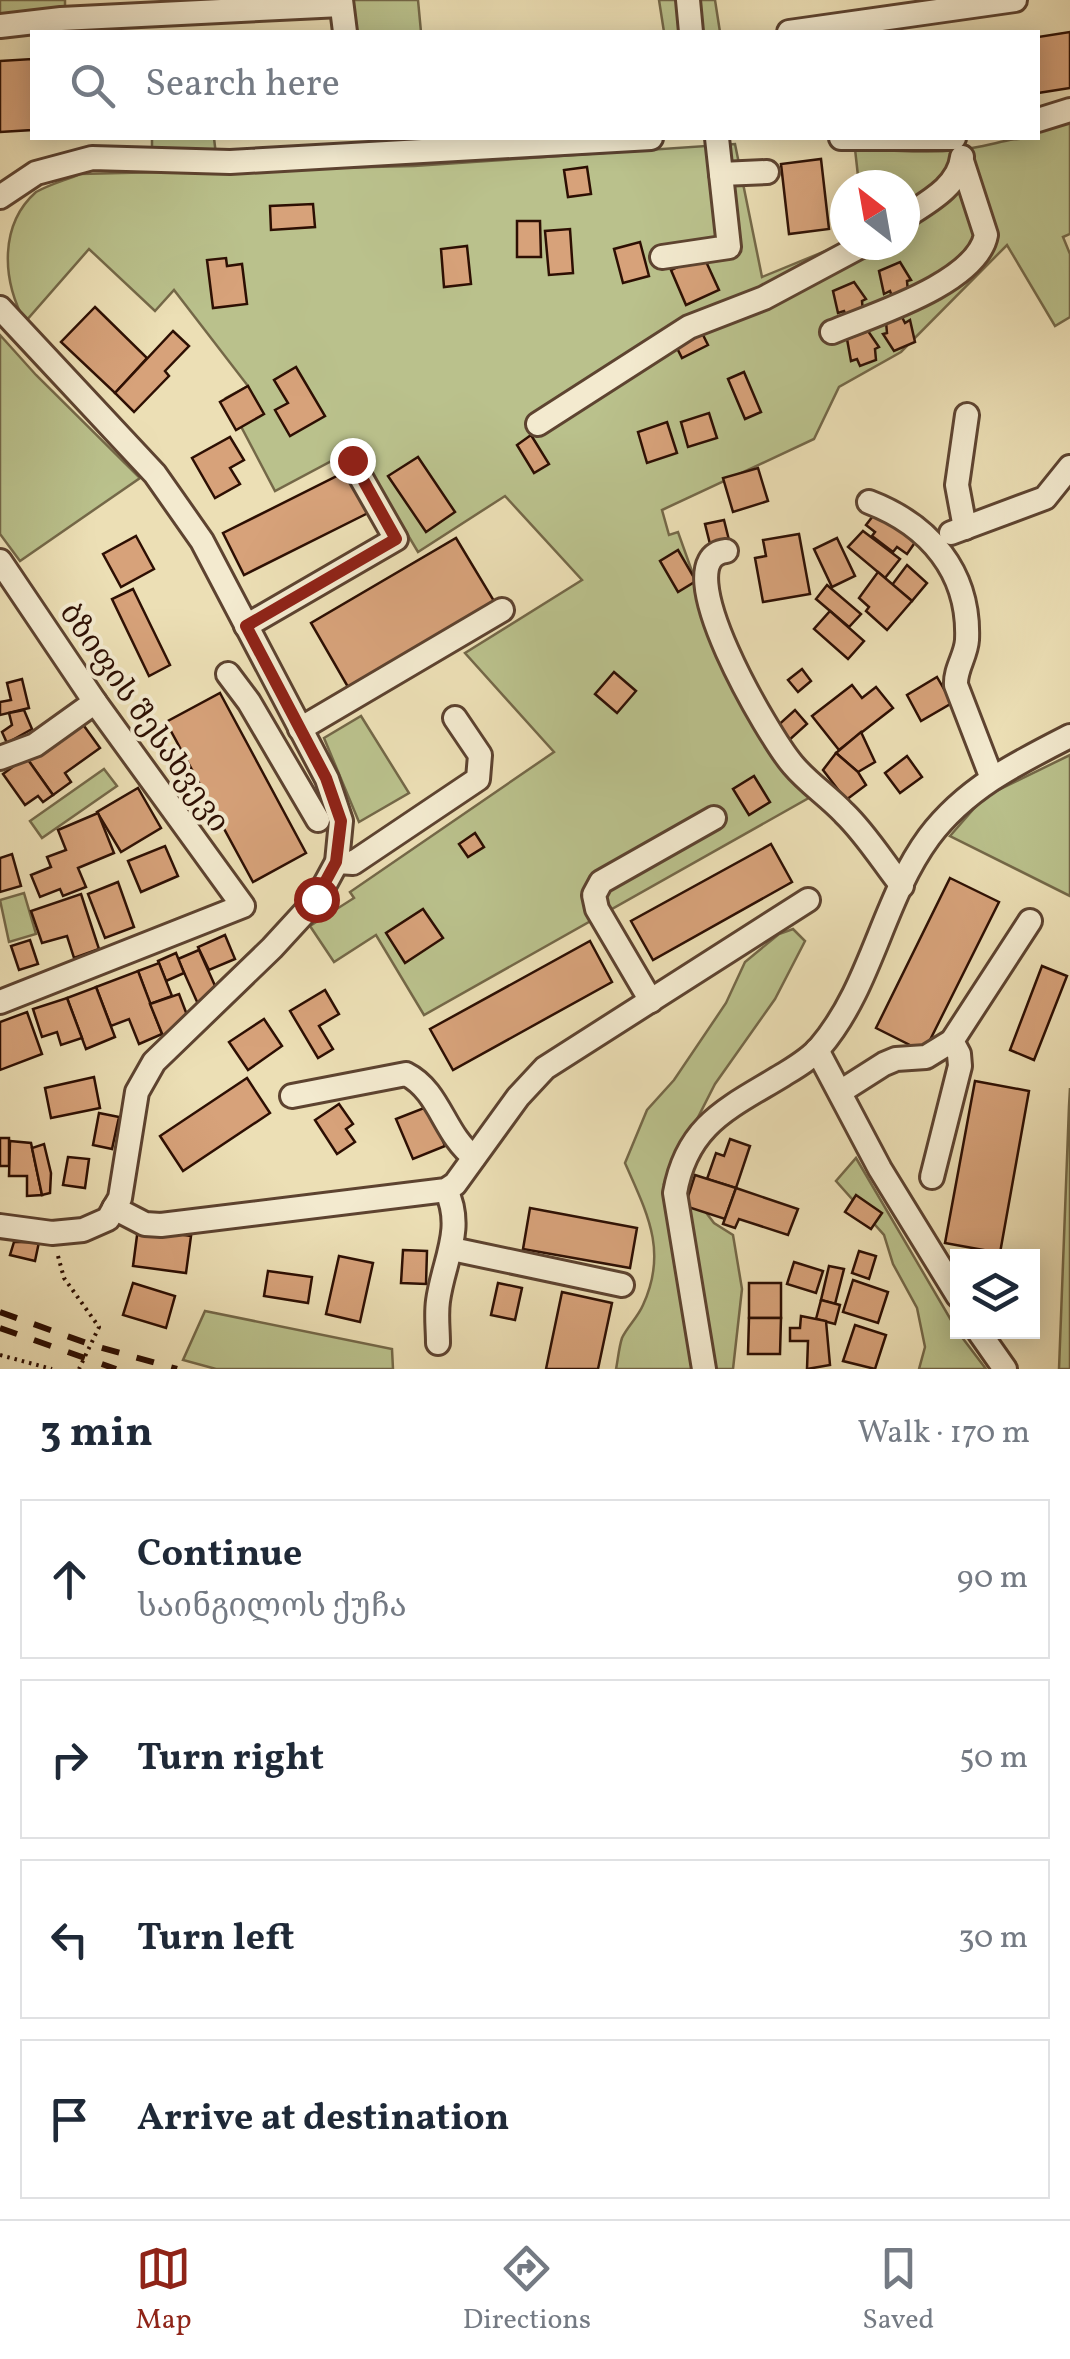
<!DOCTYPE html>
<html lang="en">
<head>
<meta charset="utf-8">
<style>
	body { margin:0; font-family:Vollkorn,"Noto Serif Georgian",serif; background:#f6f6f7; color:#1f2937 }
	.controls { position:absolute; right:30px; bottom:30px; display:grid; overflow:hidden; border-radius:0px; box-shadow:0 5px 25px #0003 }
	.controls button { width:90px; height:90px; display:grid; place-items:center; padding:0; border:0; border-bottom:2px solid #e0e1e3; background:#fff; color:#1f2937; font:50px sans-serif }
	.compass { position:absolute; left:830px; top:170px; width:90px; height:90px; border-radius:50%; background:#fff; box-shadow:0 5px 25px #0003; rotate:329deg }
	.stop { position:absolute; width:30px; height:30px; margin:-22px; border:8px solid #8f2418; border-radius:50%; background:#fff }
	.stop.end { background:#8f2418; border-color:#fff; box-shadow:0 2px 10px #0008 }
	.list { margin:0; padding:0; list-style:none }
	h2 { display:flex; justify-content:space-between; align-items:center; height:130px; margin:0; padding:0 40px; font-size:42px }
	h2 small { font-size:32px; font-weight:400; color:#747a83 }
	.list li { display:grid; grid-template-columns:65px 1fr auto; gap:30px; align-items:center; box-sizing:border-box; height:160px; margin:0 20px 20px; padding:0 20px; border:2px solid #e0e1e3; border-radius:0px }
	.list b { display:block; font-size:38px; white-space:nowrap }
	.list p { margin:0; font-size:32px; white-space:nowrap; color:#747a83 }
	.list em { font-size:32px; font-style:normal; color:#747a83 }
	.icon { flex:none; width:55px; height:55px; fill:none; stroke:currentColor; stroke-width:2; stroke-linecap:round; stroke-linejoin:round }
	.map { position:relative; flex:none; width:1070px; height:1369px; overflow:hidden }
	.search { position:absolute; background:#fff; box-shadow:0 5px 25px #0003; left:30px; right:30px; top:30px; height:110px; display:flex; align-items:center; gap:25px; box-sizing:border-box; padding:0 35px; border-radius:0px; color:#747a83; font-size:38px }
	.sheet { height:850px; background:#fff }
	nav { display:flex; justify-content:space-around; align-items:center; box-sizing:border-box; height:140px; border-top:2px solid #e0e1e3; background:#fff; font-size:28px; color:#747a83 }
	nav a { display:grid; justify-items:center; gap:5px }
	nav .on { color:#8f2418 }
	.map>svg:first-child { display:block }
	.green { fill:#bac18c; stroke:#746848; stroke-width:2.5 }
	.building { fill:#d7a27a; stroke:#2d0f03; stroke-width:2.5 }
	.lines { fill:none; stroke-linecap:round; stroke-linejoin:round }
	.minor-casing { stroke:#5d4330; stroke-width:28 }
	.path { stroke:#2d0f03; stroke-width:4; stroke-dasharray:2.5 5; stroke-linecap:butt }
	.minor { stroke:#f3eacf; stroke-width:22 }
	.rail { stroke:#2d0f03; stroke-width:6; stroke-dasharray:18 18; stroke-linecap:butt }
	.route { stroke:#8f2418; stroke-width:12 }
	.labels { text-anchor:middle; stroke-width:8; stroke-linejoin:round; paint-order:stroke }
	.street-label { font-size:30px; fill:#2d0f03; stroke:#f3eacf }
</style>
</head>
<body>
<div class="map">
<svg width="1070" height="1369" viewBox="0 0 1070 1369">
	<rect width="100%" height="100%" fill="#ecdfb5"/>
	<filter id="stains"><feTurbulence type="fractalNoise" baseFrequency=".002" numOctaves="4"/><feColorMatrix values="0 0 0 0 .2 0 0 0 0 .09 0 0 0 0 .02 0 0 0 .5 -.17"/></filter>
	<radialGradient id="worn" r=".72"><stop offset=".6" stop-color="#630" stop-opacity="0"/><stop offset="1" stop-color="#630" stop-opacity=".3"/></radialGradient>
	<g class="green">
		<polygon points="0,0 65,0 65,10 0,15"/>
		<polygon points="348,0 418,0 421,32 352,32"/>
		<polygon points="659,0 715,0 720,32 664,32"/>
		<path d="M1070 117V234L1063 237 1070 254V317L1055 326 1007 245 901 352 839 387 814 439 662 510 669 535 678 532 699 591 814 795 424 1015 376 935 334 962 310 926 354 898 350 892 554 752 465 653 582 580 505 496 418 552 356 448 275 491 226 398 248 386 174 290 155 311 89 249 25 322C1 278 0 224 36 192 50 184 66 180 80 174L414 166 735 144 762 277 845 243 905 245V185H859L855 149C897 151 941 155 983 146 1006 141 1012 138 1038 138V127Z"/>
		<polygon points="152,138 214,138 216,155 152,153"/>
		<polygon points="0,335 36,375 140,478 20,561 0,534"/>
		<polygon points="361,716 409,793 359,822 324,738"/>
		<polygon points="1070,755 1070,896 950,836 984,797"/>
		<polygon points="104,769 117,786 42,838 30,821"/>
		<polygon points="24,893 36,934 9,942 0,900"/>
		<path d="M793 929 805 941 775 999 715 1084 664 1184 695 1198 714 1223 733 1235 742 1289 733 1369H616C618 1359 619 1347 622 1338 627 1327 638 1317 643 1305 668 1251 647 1213 625 1163L647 1110 674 1080 726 1003 745 962 779 934Z"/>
		<polygon points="1070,1088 1070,1369 1059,1369 1069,1106"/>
		<polygon points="856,1158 958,1332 986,1369 919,1369 925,1347 917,1308 893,1264 884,1235 836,1181"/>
		<polygon points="205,1311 392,1349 393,1369 216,1369 183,1360"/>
	</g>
	<g class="building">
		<polygon points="1070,32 1070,88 1038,93 1038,37"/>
		<polygon points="32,59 32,130 0,132 0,61"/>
		<polygon points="821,159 829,229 789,234 781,164"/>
		<polygon points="587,167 591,194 568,197 564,170"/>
		<polygon points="313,204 315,227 271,230 270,206"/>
		<polygon points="517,221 540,221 541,257 517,257"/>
		<polygon points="570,229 573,273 549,275 545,231"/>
		<polygon points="640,242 649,276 623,283 614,249"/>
		<polygon points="467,246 471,284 444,287 441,249"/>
		<polygon points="703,255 719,290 686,305 671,270"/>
		<polygon points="226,258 227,266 242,264 247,304 213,308 207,260"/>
		<polygon points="900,262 911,280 907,281 908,292 893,299 890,291 884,294 879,271"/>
		<polygon points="854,282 866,299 862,301 863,312 847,318 844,311 838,313 833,291"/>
		<polygon points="95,307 147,358 115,393 61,342"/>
		<polygon points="901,315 905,323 910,320 915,342 894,351 883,334 887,333 886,322"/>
		<polygon points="700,329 708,345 682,358 674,342"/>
		<polygon points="173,331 189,346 165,371 169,376 134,412 115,393"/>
		<polygon points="868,331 879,347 875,349 876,360 860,366 857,359 851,361 847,339"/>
		<polygon points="296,367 325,416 290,436 275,410 288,403 274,380"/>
		<polygon points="744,372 761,412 745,419 728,379"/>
		<polygon points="248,386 264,414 236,430 220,402"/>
		<polygon points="709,413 717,438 688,447 681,422"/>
		<polygon points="667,422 677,453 647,463 638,432"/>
		<polygon points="531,435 549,464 534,473 517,445"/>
		<polygon points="230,437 244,460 230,468 240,484 215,498 192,458"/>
		<polygon points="418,457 455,512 426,532 388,476"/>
		<polygon points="758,468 768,501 733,512 723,478"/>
		<polygon points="347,471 368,513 244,575 223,533"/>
		<polygon points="876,512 916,541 907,554 897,547 893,552 872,536 875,532 866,525"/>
		<polygon points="724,520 729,540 710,544 705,524"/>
		<polygon points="863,531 900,559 885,578 848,547"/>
		<polygon points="799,534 810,594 763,602 755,558 766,556 763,540"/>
		<polygon points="136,536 154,569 121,587 103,554"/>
		<polygon points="456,538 494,601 348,687 311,623"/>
		<polygon points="837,538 855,576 832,587 814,549"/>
		<polygon points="678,550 696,581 678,592 660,561"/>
		<polygon points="907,565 927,583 912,601 892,585"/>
		<polygon points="878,572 912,601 887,630 866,611 869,607 859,598"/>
		<polygon points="827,585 861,614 849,627 816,599"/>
		<polygon points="133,589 170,665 149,676 112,599"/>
		<polygon points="830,611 864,641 848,659 814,629"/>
		<polygon points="802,669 811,681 798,692 788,680"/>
		<polygon points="614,672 636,691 617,713 595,694"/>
		<polygon points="937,677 952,703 921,721 907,695"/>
		<polygon points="22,679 29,708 0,715 0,702 11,700 7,683"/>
		<polygon points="852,685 862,698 876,687 893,708 839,750 812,716"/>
		<polygon points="220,693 306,853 253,882 166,722"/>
		<polygon points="24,710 32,729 7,743 2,732 12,725 9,713"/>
		<polygon points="795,710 807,724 787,742 775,728"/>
		<polygon points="79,719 100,748 65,773 71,782 53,795 26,757"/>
		<polygon points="861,732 875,762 858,772 836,753"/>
		<polygon points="836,753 858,772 866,785 846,800 823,770"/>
		<polygon points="907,756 922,777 900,793 885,773"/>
		<polygon points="26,757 53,795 43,802 38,796 25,805 3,774"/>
		<polygon points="754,776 770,802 749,815 733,789"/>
		<polygon points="138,788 161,828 121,852 97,812"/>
		<polygon points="98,813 114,853 78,868 86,887 63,896 60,889 40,897 31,875 51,867 47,857 66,850 58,830"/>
		<polygon points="475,833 484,847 468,857 459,844"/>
		<polygon points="771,844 792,882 653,960 631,921"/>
		<polygon points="165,846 178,876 141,892 128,861"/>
		<polygon points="12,854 21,886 0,892 0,858"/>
		<polygon points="950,878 999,902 924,1052 876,1028"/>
		<polygon points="118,882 134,927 105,938 88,894"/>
		<polygon points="81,894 99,949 74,958 67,936 42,943 31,911"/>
		<polygon points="423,909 443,938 405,963 386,933"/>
		<polygon points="225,935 235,959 209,970 198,947"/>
		<polygon points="30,940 38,964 19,970 11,946"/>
		<polygon points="590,941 612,982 453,1070 430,1029"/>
		<polygon points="199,950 216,988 198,1004 178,959"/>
		<polygon points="176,953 184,973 166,981 158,961"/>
		<polygon points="159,963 172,996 150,1004 138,971"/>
		<polygon points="1042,966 1067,976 1034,1060 1010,1050"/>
		<polygon points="138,971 162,1034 139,1044 129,1019 111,1026 96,987"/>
		<polygon points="96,987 115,1037 86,1049 67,998"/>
		<polygon points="325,990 339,1014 319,1026 333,1049 318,1058 290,1011"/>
		<polygon points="179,994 187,1015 163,1036 150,1004"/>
		<polygon points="67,998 82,1038 61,1045 57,1032 42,1037 33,1009"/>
		<polygon points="27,1012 42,1054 0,1070 0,1022"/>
		<polygon points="264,1019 282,1046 248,1070 229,1042"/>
		<polygon points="94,1077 100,1108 51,1118 45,1088"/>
		<polygon points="247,1078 270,1113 183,1171 160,1136"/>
		<polygon points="975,1081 1029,1091 1000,1253 945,1243"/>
		<polygon points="339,1104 353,1124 346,1129 355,1142 337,1154 315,1120"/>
		<polygon points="429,1106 445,1146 413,1159 396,1119"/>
		<polygon points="99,1113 119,1117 112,1149 93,1145"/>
		<rect x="0" y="1138" width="9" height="28"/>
		<polygon points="730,1139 750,1146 736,1188 707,1179 716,1153 724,1156"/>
		<polygon points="10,1141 31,1143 42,1195 27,1196 27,1176 9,1176"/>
		<polygon points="44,1144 51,1173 50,1193 42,1195 32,1148"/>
		<polygon points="68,1157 89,1159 85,1188 63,1185"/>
		<polygon points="695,1175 736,1188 725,1219 685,1206"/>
		<polygon points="736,1188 798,1209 788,1235 739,1219 735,1228 723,1224"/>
		<polygon points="856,1195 882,1213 871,1229 845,1212"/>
		<polygon points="530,1208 637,1228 630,1268 523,1249"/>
		<polygon points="138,1228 191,1236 186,1273 133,1266"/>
		<polygon points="14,1242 39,1242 35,1261 10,1255"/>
		<polygon points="403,1250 427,1251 426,1284 401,1283"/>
		<polygon points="859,1251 876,1256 869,1279 852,1273"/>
		<polygon points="339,1256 373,1263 360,1322 326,1314"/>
		<polygon points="794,1262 823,1271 816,1293 787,1284"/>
		<polygon points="829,1266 844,1269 835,1304 821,1300"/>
		<polygon points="268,1271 312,1277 308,1303 264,1296"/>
		<polygon points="853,1280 888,1292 878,1323 843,1312"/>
		<polygon points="133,1283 175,1296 166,1328 123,1315"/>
		<polygon points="498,1283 522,1288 515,1320 491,1315"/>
		<rect x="749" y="1283" width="32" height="35"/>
		<polygon points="562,1292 612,1303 598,1369 546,1369"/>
		<polygon points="821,1300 840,1305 835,1324 816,1319"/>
		<polygon points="801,1316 826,1321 830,1365 807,1369 808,1341 790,1341 790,1328 800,1328"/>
		<polygon points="749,1318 781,1318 780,1354 748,1354"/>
		<polygon points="855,1325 886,1335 875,1369 843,1361"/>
	</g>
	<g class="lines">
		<g class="minor-casing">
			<g id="minor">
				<polyline points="341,0 345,32"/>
				<polyline points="688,0 691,32"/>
				<polyline points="0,26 61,19 341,5"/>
				<polyline points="789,32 1015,0"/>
				<polyline points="1038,120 1070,110"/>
				<polyline points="841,138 954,138"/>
				<polyline points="721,174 767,172"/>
				<polyline points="0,197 36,173 92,158 230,162 651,138"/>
				<path d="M905 217C928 202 959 186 962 157"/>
				<polyline points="662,257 729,247 717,138"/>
				<polyline points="0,308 155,474 202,541 327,779 341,821 337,862 317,899 272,948 154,1062 137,1092 120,1198 108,1219 83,1230 52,1233 0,1226"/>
				<path d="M832 332C873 315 977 283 986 235L962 161"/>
				<polyline points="538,424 689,327 764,298 863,245"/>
				<path d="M869 502C929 525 970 572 967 640 966 656 955 669 956 685L991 776"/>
				<polyline points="965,528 957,485 967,415"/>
				<polyline points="951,533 1045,498 1070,467"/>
				<path d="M726 551C662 558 771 740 793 765 808 783 828 796 844 813 866 834 883 862 902 886"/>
				<polyline points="0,561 95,702 243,906 0,1002"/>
				<polyline points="246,626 396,539 351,460"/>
				<polyline points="228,674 249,702 318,820"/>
				<polyline points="300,729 502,610"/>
				<polyline points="0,758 35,745 95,702"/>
				<polyline points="337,862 353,863 478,779 480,755 455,718"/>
				<polyline points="651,1001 597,909 594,895 601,882 714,818"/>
				<polyline points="817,1050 880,1169 958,1296"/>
				<polyline points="840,1092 884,1064 896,1059 926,1057 952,1041 1030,921"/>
				<path d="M292 1096 406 1074C440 1091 444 1135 474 1157"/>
				<polyline points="932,1177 960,1066 959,1054 952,1041"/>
				<polyline points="114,1208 145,1224 161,1225 446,1190 455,1184 518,1097 545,1068 808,900"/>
				<polyline points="452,1249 622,1285"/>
				<polyline points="979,1332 1005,1369"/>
				<path d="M438 1343C438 1329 436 1315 438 1301 443 1262 465 1229 446 1190"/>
				<path d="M704 1369 675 1193C687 1124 729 1108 783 1075 796 1067 810 1059 820 1047 872 986 882 901 929 837 966 788 1017 763 1070 736"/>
			</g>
		</g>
		<g class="path">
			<polyline points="58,1256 64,1278 99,1327 79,1369"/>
			<polyline points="0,1355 52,1369"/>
		</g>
		<use href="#minor" class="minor"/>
		<g class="rail">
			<polyline points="0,1312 92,1345 177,1369"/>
			<polyline points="0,1328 116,1369"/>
		</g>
	</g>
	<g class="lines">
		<polyline class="route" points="316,899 336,862 341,821 326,778 246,626 396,539 352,460"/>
	</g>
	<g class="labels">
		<g class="street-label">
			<text transform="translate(145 717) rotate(55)" y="10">ბზიფის შესახვევი</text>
		</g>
	</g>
	<rect width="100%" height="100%" filter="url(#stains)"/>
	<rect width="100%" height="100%" fill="url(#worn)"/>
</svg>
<div class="controls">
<button><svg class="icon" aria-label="layers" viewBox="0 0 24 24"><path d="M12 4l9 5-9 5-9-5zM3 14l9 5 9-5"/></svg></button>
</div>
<svg class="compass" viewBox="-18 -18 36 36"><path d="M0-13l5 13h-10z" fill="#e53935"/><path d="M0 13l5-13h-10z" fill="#747a83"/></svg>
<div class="stop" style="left:316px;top:899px"></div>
<div class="stop end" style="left:352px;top:460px"></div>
<div class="search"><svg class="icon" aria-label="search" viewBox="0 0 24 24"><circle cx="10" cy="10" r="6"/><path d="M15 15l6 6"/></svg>Search here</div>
</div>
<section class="sheet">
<h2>3 min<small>Walk · 170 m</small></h2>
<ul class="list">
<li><svg class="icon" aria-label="ahead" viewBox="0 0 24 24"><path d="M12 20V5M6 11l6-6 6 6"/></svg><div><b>Continue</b><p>საინგილოს ქუჩა</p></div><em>90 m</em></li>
<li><svg class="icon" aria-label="right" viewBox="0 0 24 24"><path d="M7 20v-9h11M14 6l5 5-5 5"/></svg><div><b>Turn right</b></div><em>50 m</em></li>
<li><svg class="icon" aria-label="left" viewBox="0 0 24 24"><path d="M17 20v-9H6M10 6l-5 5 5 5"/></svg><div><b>Turn left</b></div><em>30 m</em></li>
<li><svg class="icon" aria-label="arrive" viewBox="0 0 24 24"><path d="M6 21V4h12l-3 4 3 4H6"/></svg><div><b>Arrive at destination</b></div></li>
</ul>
</section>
<nav>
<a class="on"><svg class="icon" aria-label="map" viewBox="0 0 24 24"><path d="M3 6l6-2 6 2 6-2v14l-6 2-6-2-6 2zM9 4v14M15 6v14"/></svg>Map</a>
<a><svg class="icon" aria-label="directions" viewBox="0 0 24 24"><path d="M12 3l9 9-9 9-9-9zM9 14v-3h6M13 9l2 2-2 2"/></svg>Directions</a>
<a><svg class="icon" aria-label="saved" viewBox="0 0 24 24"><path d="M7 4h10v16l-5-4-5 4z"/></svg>Saved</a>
</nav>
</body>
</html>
